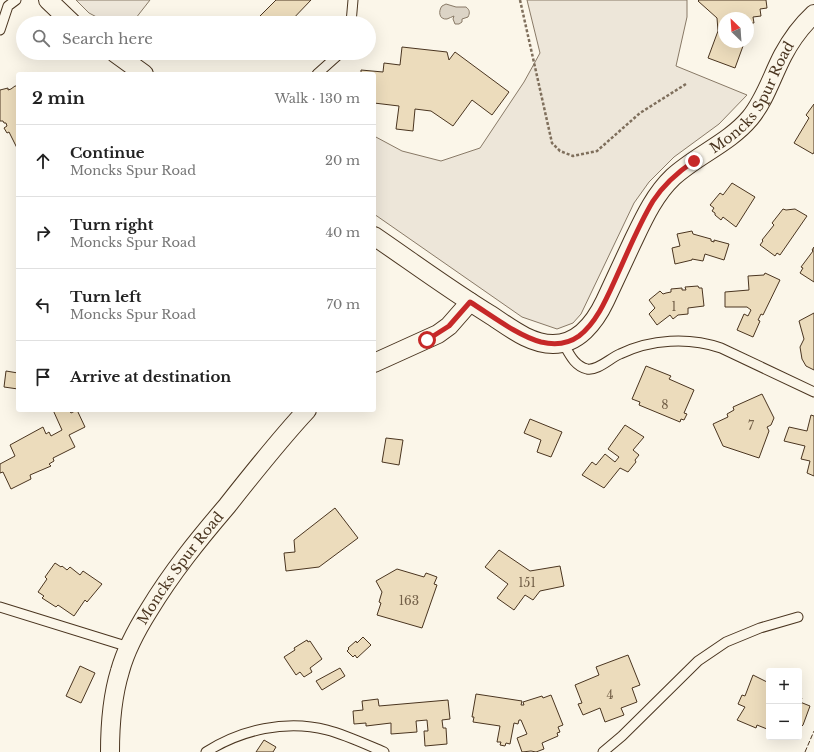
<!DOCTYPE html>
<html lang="en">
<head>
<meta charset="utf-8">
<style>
	body { margin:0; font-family:"Libre Baskerville",serif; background:#f6f6f6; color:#222 }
	.controls { position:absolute; right:12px; bottom:12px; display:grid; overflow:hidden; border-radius:4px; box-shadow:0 4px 16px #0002 }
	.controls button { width:36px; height:36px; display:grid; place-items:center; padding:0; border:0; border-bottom:1px solid #e0e0e0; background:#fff; color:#222; font:20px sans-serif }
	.compass { position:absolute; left:718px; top:12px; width:36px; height:36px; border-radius:50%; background:#fff; box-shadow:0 4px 16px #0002; rotate:335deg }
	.stop { position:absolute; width:12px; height:12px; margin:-9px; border:3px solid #c62828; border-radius:50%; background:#fff }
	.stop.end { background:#c62828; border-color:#fff; box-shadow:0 1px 4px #0008 }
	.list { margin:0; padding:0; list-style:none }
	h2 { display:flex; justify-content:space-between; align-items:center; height:52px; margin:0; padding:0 16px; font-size:17px }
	h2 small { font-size:13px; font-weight:400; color:#767676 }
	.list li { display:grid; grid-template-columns:26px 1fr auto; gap:12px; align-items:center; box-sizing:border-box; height:72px; padding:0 16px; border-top:1px solid #e0e0e0 }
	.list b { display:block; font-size:15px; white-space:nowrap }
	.list p { margin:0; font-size:13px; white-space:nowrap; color:#767676 }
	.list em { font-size:13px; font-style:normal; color:#767676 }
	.icon { flex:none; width:22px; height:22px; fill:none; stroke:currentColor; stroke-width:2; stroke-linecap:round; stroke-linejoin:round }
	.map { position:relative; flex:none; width:814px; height:752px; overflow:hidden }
	.search { position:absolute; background:#fff; box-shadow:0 4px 16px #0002; left:16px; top:16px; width:360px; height:44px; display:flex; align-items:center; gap:10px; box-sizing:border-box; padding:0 14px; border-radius:22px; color:#767676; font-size:15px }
	.panel { position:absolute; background:#fff; box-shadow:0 4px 16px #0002; left:16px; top:72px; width:360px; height:340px; border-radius:4px }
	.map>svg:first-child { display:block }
	.green { fill:#ede6d9; stroke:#887966 }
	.water { fill:#dcd4c6; stroke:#887966 }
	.building { fill:#ecdcbc; stroke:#4a3520 }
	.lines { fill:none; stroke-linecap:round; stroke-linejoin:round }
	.lane-casing { stroke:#4a3520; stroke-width:11 }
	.street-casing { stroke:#4a3520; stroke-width:20 }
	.path { stroke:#7f6f5c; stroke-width:2.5; stroke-dasharray:3 2; stroke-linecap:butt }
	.lane { stroke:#fbf6e9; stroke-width:9 }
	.street { stroke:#fbf6e9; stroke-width:18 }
	.fence { stroke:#4a3520; stroke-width:1; stroke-dasharray:5 2; stroke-linecap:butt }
	.route { stroke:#c62828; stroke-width:5 }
	.labels { text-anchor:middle; stroke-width:3; stroke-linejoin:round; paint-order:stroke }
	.number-label { font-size:12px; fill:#725f47 }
	.street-label { font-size:14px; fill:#4a3520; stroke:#fbf6e9 }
</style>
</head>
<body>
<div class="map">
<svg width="814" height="752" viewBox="0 0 814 752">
	<rect width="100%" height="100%" fill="#fbf6e9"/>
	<g class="green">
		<polygon points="76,0 150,0 132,23 108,23 89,13"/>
		<polygon points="527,0 687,0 687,17 676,66 747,95 719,124 674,157 649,182 634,203 581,314 573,323 557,329 522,317 374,214 374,136 402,151 441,161 480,148 524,82 540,53"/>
	</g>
	<path class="water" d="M446 4 456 7H466C470 10 470 13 468 17L462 19V22L459 24H455L453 19 454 16C452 17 449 18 447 19 439 20 438 11 442 6Z"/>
	<g class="building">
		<polygon points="276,0 311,0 289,23 253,23"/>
		<polygon points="699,0 766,0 767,8 760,9 761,16 753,17 754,23 748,23 748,18 724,18 724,42 732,42 743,46 735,68 708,58 718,31 717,18 698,1"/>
		<polygon points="402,47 447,52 449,60 455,52 509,92 492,115 472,100 453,126 431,111 415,109 413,131 396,129 399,106 374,103 374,74 361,74 361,70 383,72 384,63 400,65"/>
		<polygon points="232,53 259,53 253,59"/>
		<polygon points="15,86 18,86 18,147 17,148 9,132 7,133 4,128 7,126 6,123 4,123 3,121 0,121 0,90 8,88 8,90 11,89"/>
		<polygon points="814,104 814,152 813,154 794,143 809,118 806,115"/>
		<polygon points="732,183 755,197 736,227 723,217 721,220 715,215 715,213 712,211 714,208 710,205 720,193 723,195"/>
		<polygon points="783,209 786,210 795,209 807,216 780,255 777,253 775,256 760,245 763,241 762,240 774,225 772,223"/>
		<polygon points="692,231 693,234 711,239 711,241 714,242 714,240 729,244 724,260 705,254 703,261 692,259 692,260 675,264 672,248 680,246 677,234"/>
		<polygon points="814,247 814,282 800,273 803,268 801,267 813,251 812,250"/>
		<polygon points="765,273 780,280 763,315 761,314 758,320 760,321 753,337 737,330 744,314 748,316 751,310 747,307 725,307 725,292 749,290 748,276 764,275"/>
		<polygon points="698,286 699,288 702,288 704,306 688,308 688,314 678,315 673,319 670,315 657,325 649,314 655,308 649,300 660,291 663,294 666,293 671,292 671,289 682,288 682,290 686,290 685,287"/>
		<polygon points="814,313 814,370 806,366 802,359 800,347 804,339 799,321"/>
		<polygon points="646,366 671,376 669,379 694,390 684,413 687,414 684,420 681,419 680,422 639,405 640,402 632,399"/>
		<polygon points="6,371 18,373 18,389 4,387"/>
		<polygon points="762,394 774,418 771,425 767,427 769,431 759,458 723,446 713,424 728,417 727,414 734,410 733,407"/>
		<polygon points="53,410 69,410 71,413 77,410 85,427 69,435 75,447 53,458 54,461 49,464 51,466 30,475 31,479 11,489 3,472 0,473 0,464 15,456 10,445 43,427 46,434 49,432 51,436 62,430"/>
		<polygon points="811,415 814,416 814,476 807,473 810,461 801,459 805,446 784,441 789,427 807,431"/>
		<polygon points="530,419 562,432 551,457 537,452 541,440 524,433"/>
		<polygon points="625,425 644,437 633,450 639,455 635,460 636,462 628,472 620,468 604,488 582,475 592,462 596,465 605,454 615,462 619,457 608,449"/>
		<polygon points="386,438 403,440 399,465 382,462"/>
		<polygon points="335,508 358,538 319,567 286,571 284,553 295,552 294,540"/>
		<polygon points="499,550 530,571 560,566 564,586 540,591 533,600 525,595 514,610 497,598 508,584 485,567"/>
		<polygon points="55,563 61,567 62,566 67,570 70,567 80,575 83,571 102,584 87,602 85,600 74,616 58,605 56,607 42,598 44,596 38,592 47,579 45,577"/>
		<polygon points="397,569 424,577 426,573 437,577 434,584 437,585 422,628 377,615 381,603 379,602 382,592 376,581"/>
		<polygon points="363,637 371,645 357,658 355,655 353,657 347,651 349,649 348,648 356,641 357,643"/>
		<polygon points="307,640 308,642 310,641 322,659 310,668 312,672 304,677 300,672 296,675 284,657 295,650 294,648"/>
		<polygon points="628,655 640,685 632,688 637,702 621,708 624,715 605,722 600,708 583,715 578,704 582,703 575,685 599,675 596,667"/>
		<polygon points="80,666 95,673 81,703 66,696"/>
		<polygon points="340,668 345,676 322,690 316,681"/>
		<polygon points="753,675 769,683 769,731 767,730 767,729 757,725 756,728 737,720 745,707 738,704 742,695 745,696"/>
		<polygon points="476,694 522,701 521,705 524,705 523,702 542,696 543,698 551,695 563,725 558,727 560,732 557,733 558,736 542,743 544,749 536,752 531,751 522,752 517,738 527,734 521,720 519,720 518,724 514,723 510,744 506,743 505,746 500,745 501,742 497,742 500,726 473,722 474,717 472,717"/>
		<polygon points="799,697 802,698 800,702 810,706 803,725 799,729"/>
		<polygon points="378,699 379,706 448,700 450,719 442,720 443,728 446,728 447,744 425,746 424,731 428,731 427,720 416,721 417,732 391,734 391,723 366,726 366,723 354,724 353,711 363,710 362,701"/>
		<polygon points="264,740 276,747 273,752 256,752"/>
	</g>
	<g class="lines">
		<g class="lane-casing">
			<g id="lane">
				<polyline points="351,23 353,0"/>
				<polyline points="0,30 8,6 16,0"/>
				<polyline points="317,74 336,57 338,53"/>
				<path d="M563 343C569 353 574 366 587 369 598 371 610 358 620 354 651 339 689 337 721 348L814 392"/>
				<polyline points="0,607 129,647"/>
				<path d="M206 752C241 730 286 719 327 730 346 735 365 744 384 752"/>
				<polyline points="603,752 622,736 698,661 726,642 760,628 798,617"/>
			</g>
		</g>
		<g class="street-casing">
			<g id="street">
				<polyline points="48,0 72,23"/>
				<polyline points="115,53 144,74"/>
				<path id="s1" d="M374 236C412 262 450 290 489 314 508 326 529 344 553 344 578 344 595 322 605 301 614 282 623 262 632 243 643 220 654 195 673 177 697 155 729 143 750 118 765 100 772 76 783 55 791 40 801 26 814 14"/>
				<polyline points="374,363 438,334 449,326 470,302"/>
				<path id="s2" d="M110 752C110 725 112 697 120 671 126 649 137 629 149 610 172 572 198 540 227 506 253 473 279 440 307 410"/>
			</g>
		</g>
		<polyline class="path" points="520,0 552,143 560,151 573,156 597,151 640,113 686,84"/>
		<use href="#lane" class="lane"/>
		<use href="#street" class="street"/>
		<polyline class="fence" points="805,752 814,731"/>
	</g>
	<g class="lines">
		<path class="route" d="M427 340 449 326 470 302C491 315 518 336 541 342 554 345 568 344 579 336 596 323 606 300 615 280 627 254 638 226 653 201 664 184 678 172 694 161"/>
	</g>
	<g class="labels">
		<g class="number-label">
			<text x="674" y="311">1</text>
			<text x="665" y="409">8</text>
			<text x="751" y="430">7</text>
			<text x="527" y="587">151</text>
			<text x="409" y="605">163</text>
			<text x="610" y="699">4</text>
		</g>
		<g class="street-label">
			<text dy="5" stroke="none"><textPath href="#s1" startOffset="539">Moncks Spur Road</textPath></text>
			<text dy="5" stroke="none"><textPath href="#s2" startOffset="202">Moncks Spur Road</textPath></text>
		</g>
	</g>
</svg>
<div class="controls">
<button>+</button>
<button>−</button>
</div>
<svg class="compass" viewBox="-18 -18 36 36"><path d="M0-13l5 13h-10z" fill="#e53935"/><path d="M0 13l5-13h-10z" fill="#767676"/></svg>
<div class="stop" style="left:427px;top:340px"></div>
<div class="stop end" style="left:694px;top:161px"></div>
<div class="search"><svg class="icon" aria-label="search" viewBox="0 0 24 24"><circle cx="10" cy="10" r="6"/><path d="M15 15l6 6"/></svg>Search here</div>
<section class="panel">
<h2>2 min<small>Walk · 130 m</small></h2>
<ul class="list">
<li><svg class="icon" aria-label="ahead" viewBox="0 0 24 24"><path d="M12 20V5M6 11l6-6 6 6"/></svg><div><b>Continue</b><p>Moncks Spur Road</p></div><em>20 m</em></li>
<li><svg class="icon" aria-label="right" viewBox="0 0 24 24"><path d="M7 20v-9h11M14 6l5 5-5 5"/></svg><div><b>Turn right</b><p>Moncks Spur Road</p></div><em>40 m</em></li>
<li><svg class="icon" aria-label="left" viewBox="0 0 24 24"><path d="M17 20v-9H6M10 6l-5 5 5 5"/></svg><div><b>Turn left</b><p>Moncks Spur Road</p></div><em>70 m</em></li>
<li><svg class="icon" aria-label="arrive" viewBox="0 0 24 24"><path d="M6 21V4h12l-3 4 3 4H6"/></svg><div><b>Arrive at destination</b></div></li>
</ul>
</section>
</div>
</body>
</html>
